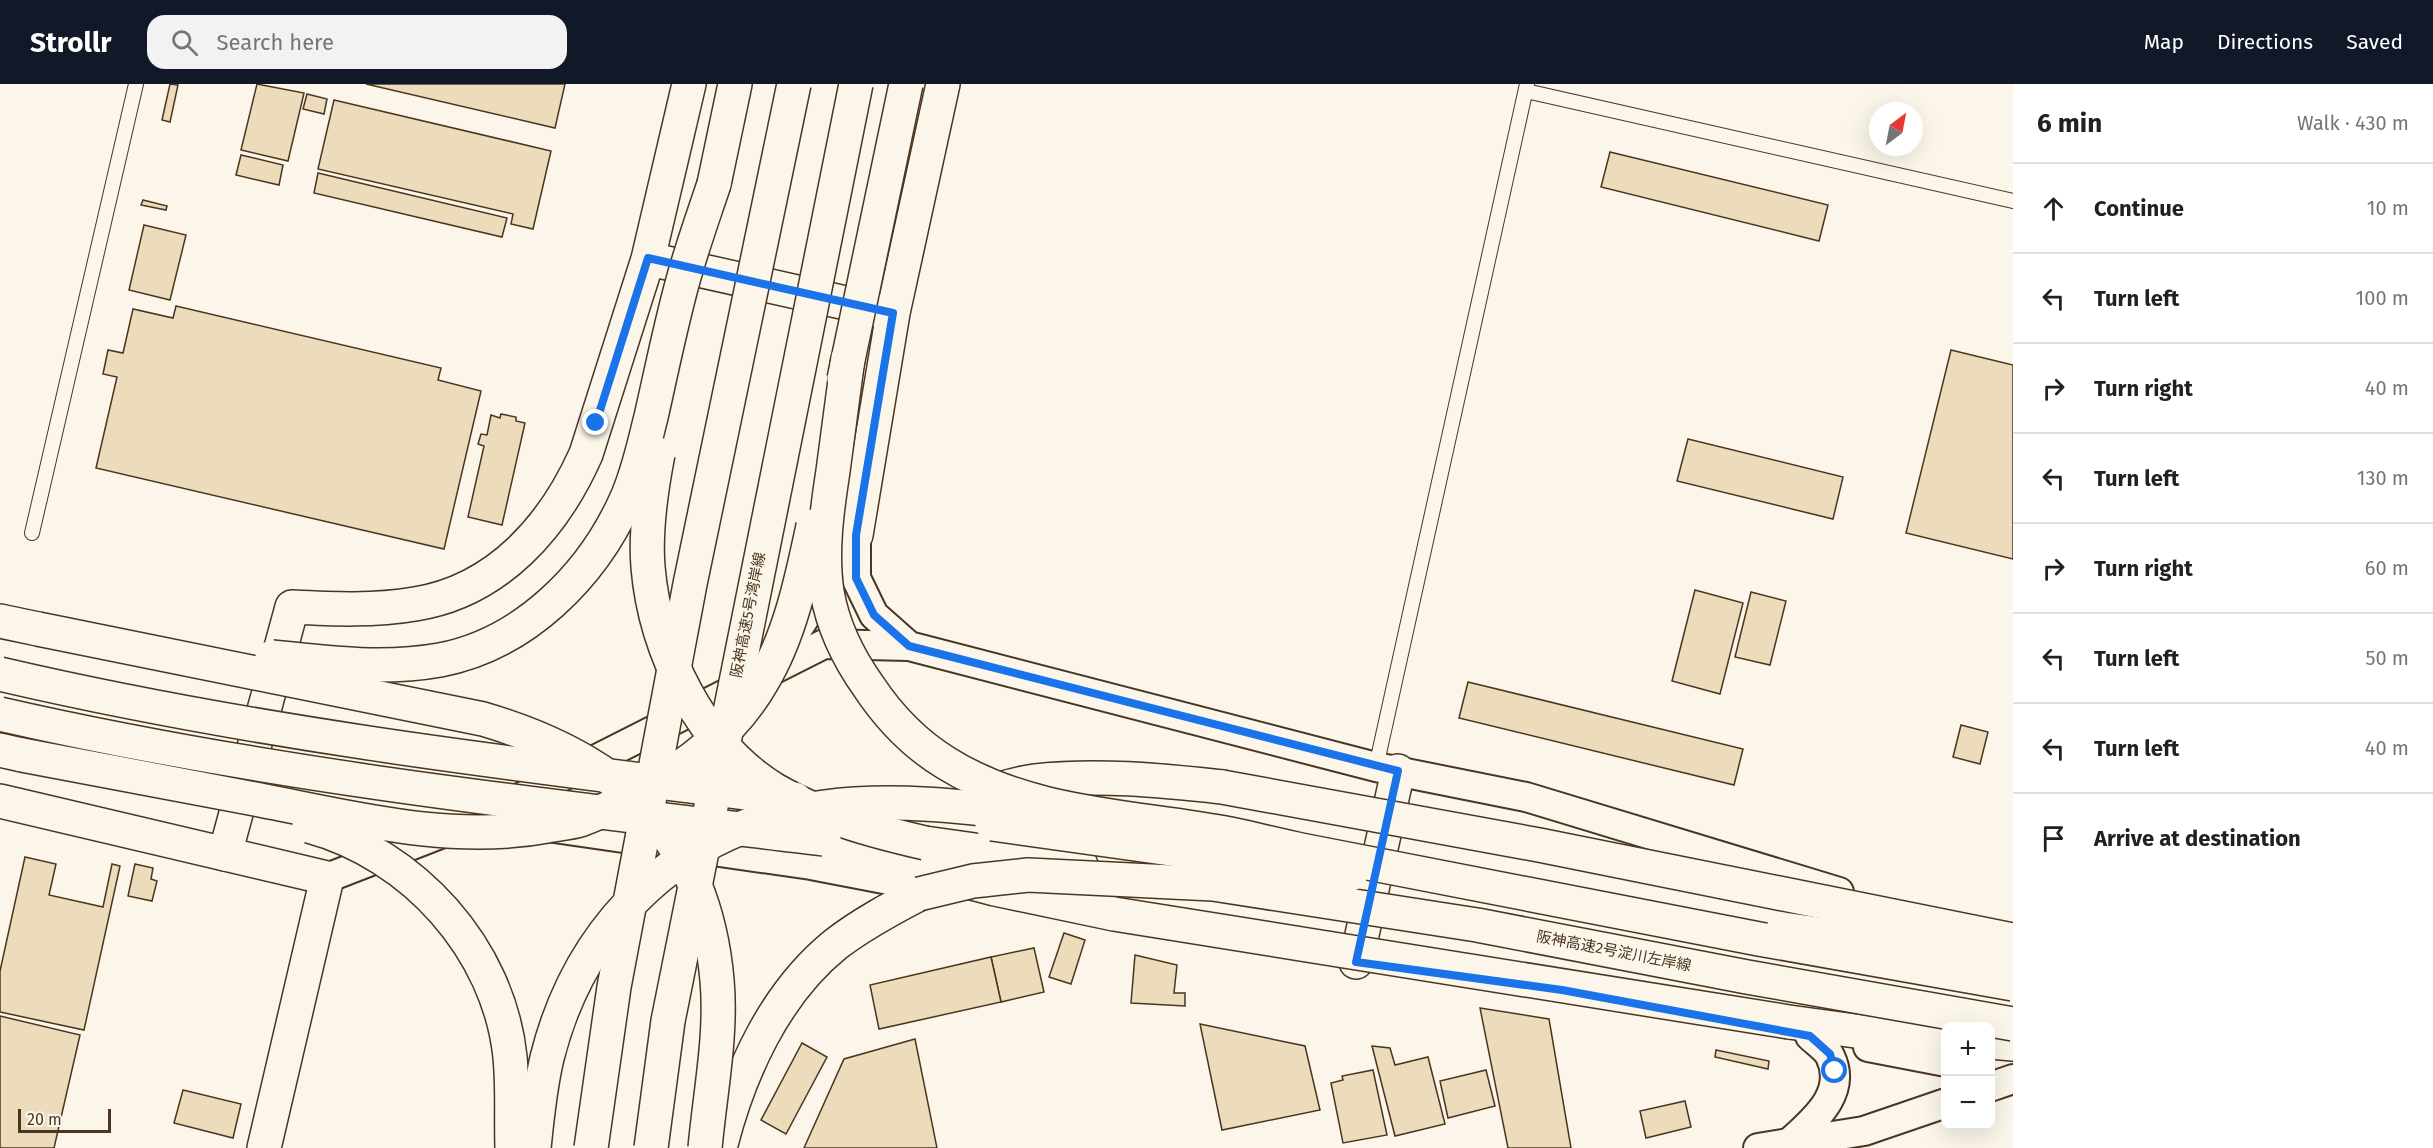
<!DOCTYPE html>
<html lang="en">
<head>
<meta charset="utf-8">
<style>
	body { margin:0; font-family:"Fira Sans","Noto Sans JP",sans-serif; background:#f2f2f2; color:#202124 }
	.controls { position:absolute; right:18px; bottom:18px; display:grid; overflow:hidden; border-radius:12px; box-shadow:0 6px 24px #0002 }
	.controls button { width:54px; height:54px; display:grid; place-items:center; padding:0; border:0; border-bottom:2px solid #e0e0e0; background:#fff; color:#202124; font:30px sans-serif }
	.compass { position:absolute; left:1869px; top:18px; width:54px; height:54px; border-radius:50%; background:#fff; box-shadow:0 6px 24px #0002; rotate:32deg }
	.scale { position:absolute; left:18px; bottom:15px; width:93px; box-sizing:border-box; padding-left:6px; border:3px solid #4a3520; border-top:0; font-size:16px; line-height:21px; white-space:nowrap; color:#4a3520; -webkit-text-stroke:4px #fbf6e9; paint-order:stroke }
	.stop { position:absolute; width:18px; height:18px; margin:-14px; border:4px solid #1a73e8; border-radius:50%; background:#fff }
	.stop.end { background:#1a73e8; border-color:#fff; box-shadow:0 2px 6px #0008 }
	.list { margin:0; padding:0; list-style:none }
	h2 { display:flex; justify-content:space-between; align-items:center; height:78px; margin:0; padding:0 24px; font-size:26px }
	h2 small { font-size:20px; font-weight:400; color:#757577 }
	.list li { display:grid; grid-template-columns:39px 1fr auto; gap:18px; align-items:center; box-sizing:border-box; height:90px; padding:0 24px; border-top:2px solid #e0e0e0 }
	.list b { display:block; font-size:22px; white-space:nowrap }
	.list em { font-size:20px; font-style:normal; color:#757577 }
	.icon { flex:none; width:33px; height:33px; fill:none; stroke:currentColor; stroke-width:2; stroke-linecap:round; stroke-linejoin:round }
	.map { position:relative; flex:none; width:2013px; height:1064px; overflow:hidden }
	header { display:flex; align-items:center; gap:36px; box-sizing:border-box; height:84px; padding:0 30px; background:#111827; color:#fff }
	header strong { font-size:28px }
	nav { display:flex; gap:33px; margin-inline-start:auto; font-size:21px }
	.search { width:420px; height:54px; background:#f2f2f2; display:flex; align-items:center; gap:15px; box-sizing:border-box; padding:0 21px; border-radius:18px; color:#757577; font-size:22px }
	main { display:flex }
	aside { flex:1; background:#fff }
	.map>svg:first-child { display:block }
	.building { fill:#ecdcbc; stroke:#4a3520; stroke-width:1.5 }
	.lines { fill:none; stroke-linecap:round; stroke-linejoin:round }
	.service-casing { stroke:#4a3520; stroke-width:16 }
	.minor-casing { stroke:#4a3520; stroke-width:32 }
	.tertiary-casing { stroke:#4a3520; stroke-width:36 }
	.motorway-casing { stroke:#4a3520; stroke-width:36 }
	.service { stroke:#fbf6e9; stroke-width:14 }
	.minor { stroke:#fbf6e9; stroke-width:28 }
	.tertiary { stroke:#fbf6e9; stroke-width:33 }
	.motorway { stroke:#fbf6e9; stroke-width:33 }
	.tertiary-bridge-casing { stroke:#4a3520; stroke-width:36; stroke-linecap:butt }
	.motorway-bridge-casing { stroke:#4a3520; stroke-width:36; stroke-linecap:butt }
	.tertiary-bridge { stroke:#fbf6e9; stroke-width:33 }
	.motorway-bridge { stroke:#fbf6e9; stroke-width:33 }
	.route { stroke:#1a73e8; stroke-width:8 }
	.labels { text-anchor:middle; stroke-width:4.5; stroke-linejoin:round; paint-order:stroke }
	.street-label { font-size:15px; fill:#4a3520; stroke:#fbf6e9 }
</style>
</head>
<body>
<header>
<strong>Strollr</strong>
<div class="search"><svg class="icon" aria-label="search" viewBox="0 0 24 24"><circle cx="10" cy="10" r="6"/><path d="M15 15l6 6"/></svg>Search here</div>
<nav><a>Map</a><a>Directions</a><a>Saved</a></nav>
</header>
<main>
<div class="map">
<svg width="2013" height="1064" viewBox="0 0 2013 1064">
	<rect width="100%" height="100%" fill="#fbf6e9"/>
	<g class="building">
		<polygon points="170,0 178,1 170,38 162,36"/>
		<polygon points="257,0 304,9 288,77 241,66"/>
		<polygon points="366,0 565,0 555,44"/>
		<polygon points="307,10 327,15 324,30 303,25"/>
		<polygon points="334,16 551,67 533,145 511,140 513,130 318,85"/>
		<polygon points="1610,68 1828,121 1819,157 1601,103"/>
		<polygon points="241,71 283,81 279,101 236,91"/>
		<polygon points="318,89 507,134 502,153 314,109"/>
		<polygon points="143,116 167,122 166,126 141,121"/>
		<polygon points="144,141 186,151 170,216 129,206"/>
		<polygon points="176,222 441,284 438,296 481,307 444,465 96,384 117,293 103,290 108,266 123,269 133,225 173,234"/>
		<polygon points="1951,266 2013,281 2013,475 1906,449"/>
		<polygon points="501,330 516,333 516,337 525,339 502,441 468,433 484,362 478,360 481,350 487,351 491,331 500,334"/>
		<polygon points="1688,355 1843,393 1833,435 1677,397"/>
		<polygon points="1695,506 1743,519 1720,610 1672,597"/>
		<polygon points="1751,508 1786,517 1770,581 1735,573"/>
		<polygon points="1468,598 1743,665 1734,701 1459,634"/>
		<polygon points="1961,641 1988,648 1980,680 1953,673"/>
		<polygon points="25,773 56,780 49,811 103,823 112,780 120,782 84,946 0,928 0,887"/>
		<polygon points="135,780 153,784 151,795 157,797 152,817 128,812"/>
		<polygon points="1064,849 1085,856 1071,900 1049,893"/>
		<polygon points="1034,864 1044,908 1001,918 991,873"/>
		<polygon points="1135,871 1177,881 1174,909 1185,909 1185,922 1131,919"/>
		<polygon points="991,873 1001,918 879,945 870,901"/>
		<polygon points="1480,924 1549,935 1571,1064 1508,1064"/>
		<polygon points="0,932 80,951 54,1064 0,1064"/>
		<polygon points="1200,940 1305,962 1320,1026 1222,1046"/>
		<polygon points="915,955 937,1064 804,1064 844,975"/>
		<polygon points="802,959 827,973 786,1050 761,1036"/>
		<polygon points="1372,962 1390,964 1395,981 1428,973 1445,1040 1395,1052"/>
		<polygon points="1716,966 1769,977 1768,985 1715,973"/>
		<polygon points="1373,986 1387,1051 1343,1059 1331,999 1343,996 1342,992"/>
		<polygon points="1486,986 1495,1022 1448,1034 1440,997"/>
		<polygon points="183,1006 241,1020 233,1054 174,1039"/>
		<polygon points="1685,1017 1691,1043 1646,1054 1640,1027"/>
	</g>
	<g class="lines">
		<g class="service-casing">
			<g id="service">
				<polyline points="1526,7 2013,117"/>
				<polyline points="32,449 136,0"/>
				<polyline points="1376,683 1527,0"/>
			</g>
		</g>
		<g class="minor-casing">
			<g id="minor">
				<polyline points="856,451 856,494 874,531 909,562 1376,683 1526,713 1839,808"/>
				<polyline points="785,559 797,546 834,489"/>
				<polyline points="504,722 824,560 909,562"/>
				<polyline points="554,744 811,781 941,806"/>
				<polyline points="327,794 448,747"/>
				<polyline points="1868,963 1946,978"/>
				<polyline points="1990,1003 2013,995"/>
				<path d="M1790 1058C1814 1036 1848 1009 1830 972 1826 964 1816 958 1810 952"/>
				<polyline points="1758,1064 1864,1047 1946,1019"/>
			</g>
		</g>
		<g class="tertiary-casing">
			<g id="tertiary">
				<polyline points="658,177 886,228"/>
				<polyline points="856,451 893,229 943,0"/>
				<polyline points="0,717 327,794 264,1064"/>
				<path d="M225 770 292 523C333 525 374 527 415 520 498 507 554 442 586 370L648 175 689 0"/>
				<polyline points="1356,878 1398,687"/>
			</g>
		</g>
		<g class="motorway-casing">
			<g id="motorway">
				<polyline points="714,100 735,0"/>
				<polyline points="0,537 38,545"/>
				<polyline points="0,666 22,671"/>
				<path d="M989 708C1003 704 1019 699 1034 697 1096 690 1160 696 1222 703"/>
				<polyline points="824,755 916,784 995,805 1114,830"/>
				<polyline points="925,759 1081,781"/>
				<polyline points="1789,938 1899,953 1946,956"/>
				<polyline points="1990,958 2013,960"/>
				<path d="M720 1064C739 989 774 910 836 860 862 840 890 825 919 810"/>
			</g>
		</g>
		<use href="#service" class="service"/>
		<use href="#minor" class="minor"/>
		<use href="#tertiary" class="tertiary"/>
		<use href="#motorway" class="motorway"/>
		<g class="tertiary-bridge-casing">
			<g id="tertiary-bridge">
				<path d="M0 590C261 651 529 682 795 715"/>
				<path d="M0 630C271 692 548 722 824 755"/>
				<polyline points="992,740 1351,790"/>
				<polyline points="1783,845 2013,878"/>
			</g>
		</g>
		<g class="motorway-bridge-casing">
			<g id="motorway-bridge">
				<path d="M848 274C843 312 838 349 833 387 827 426 821 468 827 508 833 543 849 575 869 603 889 633 915 660 946 679 1030 732 1136 732 1230 750 1254 755 1277 761 1301 766L1759 855 2013 900"/>
				<polyline points="844,295 906,0"/>
				<path d="M658 370C651 406 645 446 648 483 655 567 701 661 775 706 821 733 873 747 925 759"/>
				<path d="M38 545 483 635C619 675 704 749 717 896 722 951 710 1009 705 1064"/>
				<path d="M272 573C328 579 384 586 440 576 524 560 592 492 626 416 638 390 644 360 651 333 661 289 670 244 682 200 691 166 703 133 714 100"/>
				<path d="M22 671C101 686 180 701 260 716 353 734 452 760 547 742 558 740 570 739 580 736 610 725 636 711 662 695 702 671 739 638 762 598 790 552 802 494 813 442"/>
				<polyline points="1222,703 1539,761 2013,856"/>
				<path d="M309 742C413 770 499 865 510 973 513 1003 511 1034 512 1064"/>
				<polyline points="919,810 973,797 1028,791 1213,800 1477,841 1747,893 2013,940"/>
				<polyline points="1114,830 1789,938"/>
				<path d="M534 1064C537 1034 540 1003 547 974 581 838 683 741 824 723 892 714 964 722 1031 731"/>
				<polyline points="591,1064 614,903 690,500 794,0"/>
				<polyline points="651,1064 668,937 856,0"/>
			</g>
		</g>
		<use href="#tertiary-bridge" class="tertiary-bridge"/>
		<use href="#motorway-bridge" class="motorway-bridge"/>
	</g>
	<g class="lines">
		<polyline class="route" points="596,339 648,174 893,229 856,451 856,494 874,531 909,562 1398,687 1356,878 1562,906 1810,952 1830,970 1835,987"/>
	</g>
	<g class="labels">
		<g class="street-label">
			<text transform="translate(748 531) rotate(-79)" y="5">阪神高速5号湾岸線</text>
			<text transform="translate(1614 867) rotate(11)" y="5">阪神高速2号淀川左岸線</text>
		</g>
	</g>
</svg>
<div class="controls">
<button>+</button>
<button>−</button>
</div>
<svg class="compass" viewBox="-18 -18 36 36"><path d="M0-13l5 13h-10z" fill="#e53935"/><path d="M0 13l5-13h-10z" fill="#757577"/></svg>
<div class="scale">20 m</div>
<div class="stop" style="left:1835px;top:987px"></div>
<div class="stop end" style="left:596px;top:339px"></div>
</div>
<aside>
<h2>6 min<small>Walk · 430 m</small></h2>
<ul class="list">
<li><svg class="icon" aria-label="ahead" viewBox="0 0 24 24"><path d="M12 20V5M6 11l6-6 6 6"/></svg><div><b>Continue</b></div><em>10 m</em></li>
<li><svg class="icon" aria-label="left" viewBox="0 0 24 24"><path d="M17 20v-9H6M10 6l-5 5 5 5"/></svg><div><b>Turn left</b></div><em>100 m</em></li>
<li><svg class="icon" aria-label="right" viewBox="0 0 24 24"><path d="M7 20v-9h11M14 6l5 5-5 5"/></svg><div><b>Turn right</b></div><em>40 m</em></li>
<li><svg class="icon" aria-label="left" viewBox="0 0 24 24"><path d="M17 20v-9H6M10 6l-5 5 5 5"/></svg><div><b>Turn left</b></div><em>130 m</em></li>
<li><svg class="icon" aria-label="right" viewBox="0 0 24 24"><path d="M7 20v-9h11M14 6l5 5-5 5"/></svg><div><b>Turn right</b></div><em>60 m</em></li>
<li><svg class="icon" aria-label="left" viewBox="0 0 24 24"><path d="M17 20v-9H6M10 6l-5 5 5 5"/></svg><div><b>Turn left</b></div><em>50 m</em></li>
<li><svg class="icon" aria-label="left" viewBox="0 0 24 24"><path d="M17 20v-9H6M10 6l-5 5 5 5"/></svg><div><b>Turn left</b></div><em>40 m</em></li>
<li><svg class="icon" aria-label="arrive" viewBox="0 0 24 24"><path d="M6 21V4h12l-3 4 3 4H6"/></svg><div><b>Arrive at destination</b></div></li>
</ul>
</aside>
</main>
</body>
</html>
